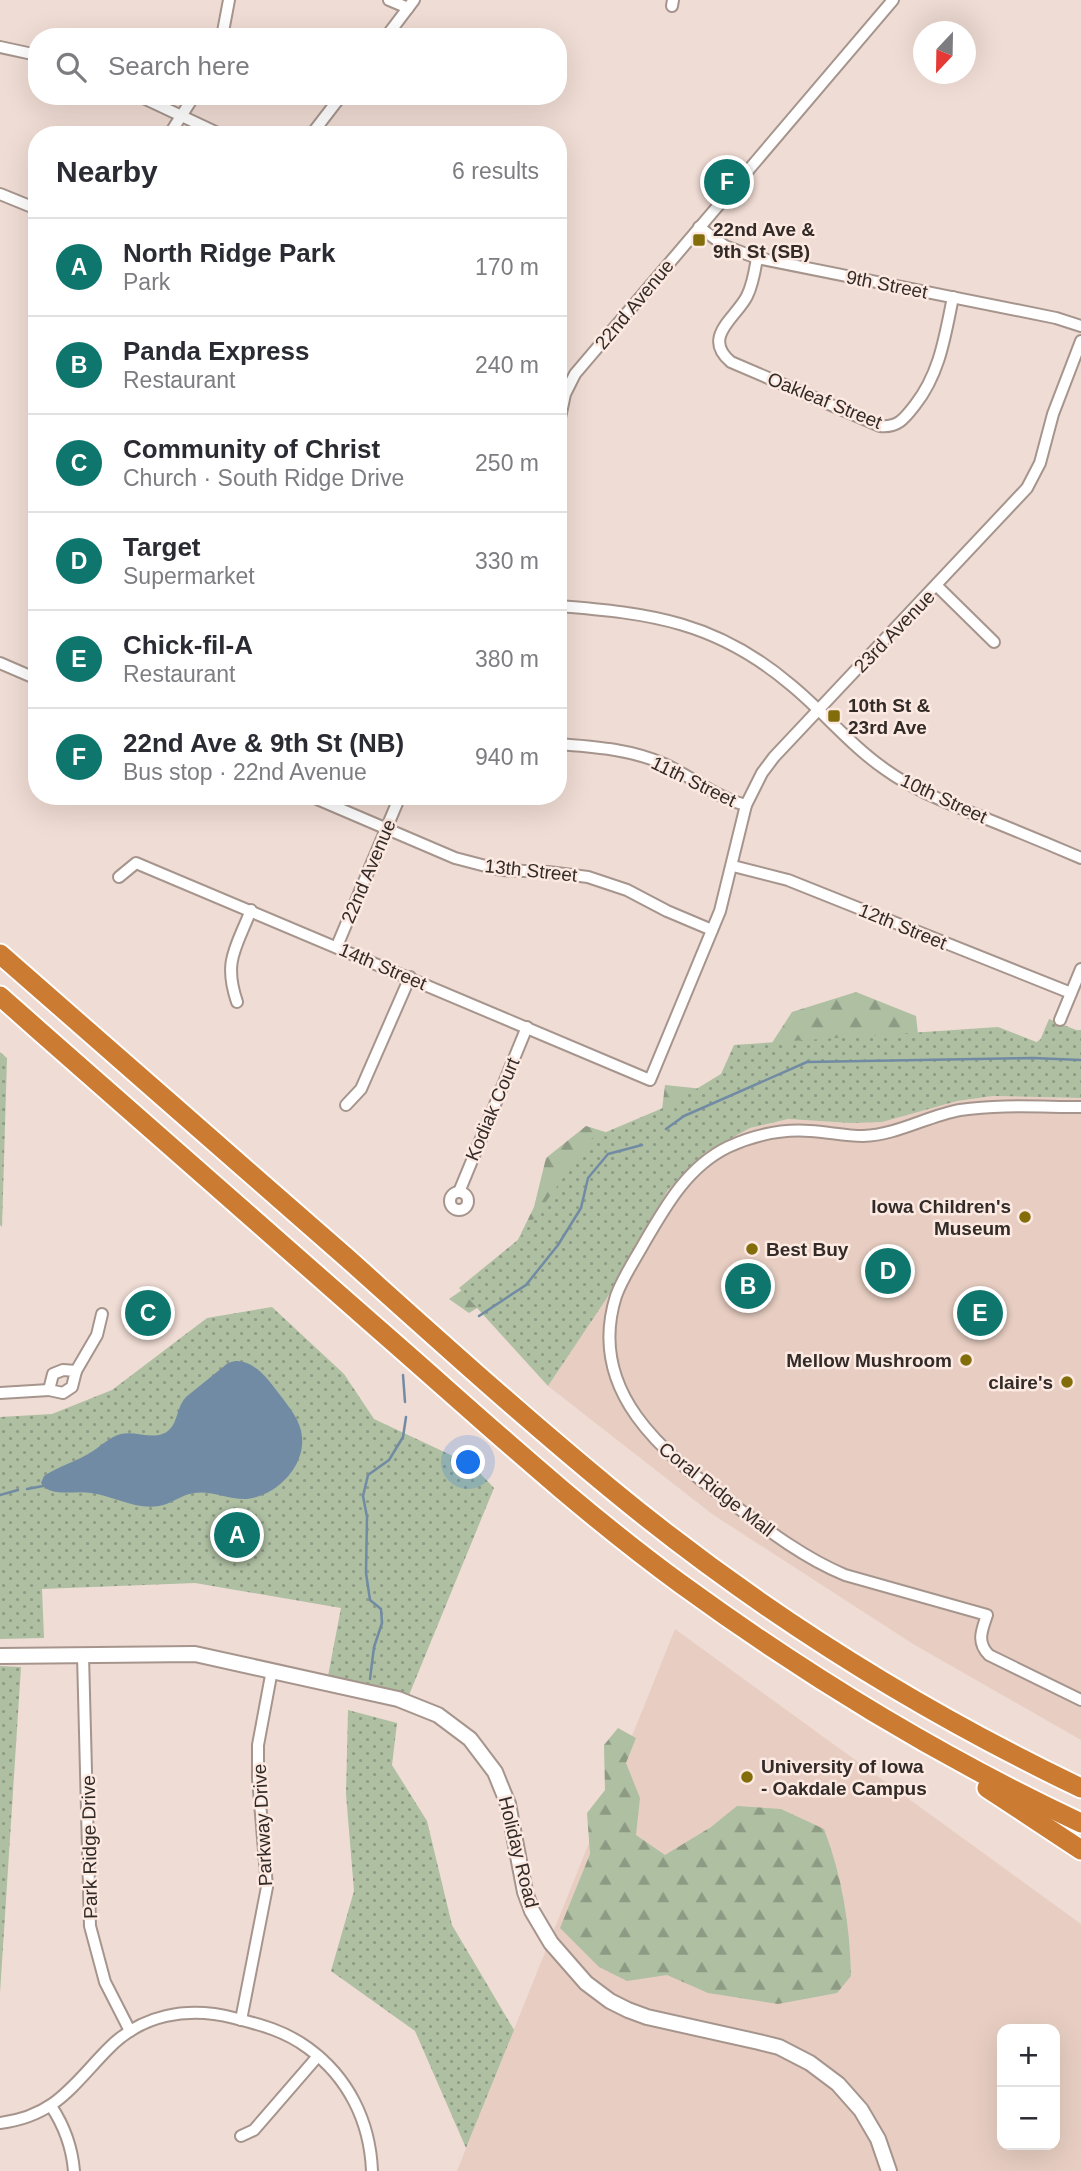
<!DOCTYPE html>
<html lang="en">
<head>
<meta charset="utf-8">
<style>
	body { margin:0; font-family:Arial,sans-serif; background:#f7f7f7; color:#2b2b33 }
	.controls { position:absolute; right:21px; bottom:21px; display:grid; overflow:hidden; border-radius:14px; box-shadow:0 7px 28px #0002 }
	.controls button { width:63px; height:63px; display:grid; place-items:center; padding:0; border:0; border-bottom:2px solid #e1e1e2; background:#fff; color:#2b2b33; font:35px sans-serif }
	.compass { position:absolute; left:913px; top:21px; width:63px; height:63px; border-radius:50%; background:#fff; box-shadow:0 7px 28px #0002; rotate:202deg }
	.you { position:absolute; left:469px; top:1463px; width:24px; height:24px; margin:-18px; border:5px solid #fff; border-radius:50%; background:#1a73e8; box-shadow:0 0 0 10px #1a73e833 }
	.badge { display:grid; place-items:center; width:46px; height:46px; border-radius:50%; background:#0f766e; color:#fff; font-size:23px; font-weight:700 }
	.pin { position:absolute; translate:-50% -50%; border:4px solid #fff; box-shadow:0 2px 7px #0006 }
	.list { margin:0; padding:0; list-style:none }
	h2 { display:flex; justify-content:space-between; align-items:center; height:91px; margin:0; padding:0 28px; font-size:30px }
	h2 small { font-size:23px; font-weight:400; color:#7c7c81 }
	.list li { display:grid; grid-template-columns:46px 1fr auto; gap:21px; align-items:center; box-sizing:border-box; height:98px; padding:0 28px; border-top:2px solid #e1e1e2 }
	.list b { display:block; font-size:26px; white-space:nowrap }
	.list p { margin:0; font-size:23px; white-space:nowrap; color:#7c7c81 }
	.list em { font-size:23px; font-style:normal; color:#7c7c81 }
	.icon { flex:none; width:38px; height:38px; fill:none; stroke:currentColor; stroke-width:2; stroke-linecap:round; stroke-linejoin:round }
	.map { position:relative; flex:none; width:1081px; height:2171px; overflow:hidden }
	.search { position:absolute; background:#fff; box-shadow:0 7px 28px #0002; left:28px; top:28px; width:539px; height:77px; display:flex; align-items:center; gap:18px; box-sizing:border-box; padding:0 24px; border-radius:28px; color:#7c7c81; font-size:26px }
	.panel { position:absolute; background:#fff; box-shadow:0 7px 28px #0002; left:28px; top:126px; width:539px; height:679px; border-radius:28px }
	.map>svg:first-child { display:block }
	.built { fill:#e8cec2; fill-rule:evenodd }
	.forest { fill:url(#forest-firs) }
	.park { fill:url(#park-dots) }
	.water { fill:#718ba4 }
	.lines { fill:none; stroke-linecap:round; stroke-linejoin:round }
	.stream { stroke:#718ba4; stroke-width:2.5 }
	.minor-casing { stroke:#a6958d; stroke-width:14 }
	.tertiary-casing { stroke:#a6958d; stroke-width:18 }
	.motorway-casing { stroke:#fff; stroke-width:23 }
	.minor { stroke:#fff; stroke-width:10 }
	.tertiary { stroke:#fff; stroke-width:14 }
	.motorway { stroke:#cb7b32; stroke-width:19 }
	.poi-dot { fill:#826d0a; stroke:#fce9e1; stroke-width:2.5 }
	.labels { text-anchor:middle; stroke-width:5; stroke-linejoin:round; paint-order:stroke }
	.poi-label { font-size:19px; font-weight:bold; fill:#322b28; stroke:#fce9e1; text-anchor:start }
	.street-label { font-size:19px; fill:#322b28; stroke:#fce9e1 }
</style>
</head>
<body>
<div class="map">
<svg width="1081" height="2171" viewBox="0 0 1081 2171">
	<defs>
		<pattern id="forest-firs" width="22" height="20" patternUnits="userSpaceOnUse" patternTransform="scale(1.75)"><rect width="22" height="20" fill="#aebfa2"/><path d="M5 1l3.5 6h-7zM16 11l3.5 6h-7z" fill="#8e9b84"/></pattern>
		<pattern id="park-dots" width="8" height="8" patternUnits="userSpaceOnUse" patternTransform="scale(1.75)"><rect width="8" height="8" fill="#aebfa2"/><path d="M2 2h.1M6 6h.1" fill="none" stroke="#8e9b84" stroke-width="1.8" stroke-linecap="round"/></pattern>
	</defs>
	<rect width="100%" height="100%" fill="#efdcd4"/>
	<g class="built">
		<polygon points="993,1096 1081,1098 1081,1740 913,1644 712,1514 548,1386 607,1298 668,1190 706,1152 750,1128 788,1119 850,1123 922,1110 957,1101"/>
		<path d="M675 1629 1081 1924V2171H457ZM1002 2029H1055V2145H1002Z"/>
	</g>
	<g class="forest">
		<polygon points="856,992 916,1016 918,1034 1033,1045 1049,1032 1081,1030 1081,1072 661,1118 665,1085 713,1090 736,1048 770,1046 792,1012"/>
		<polygon points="586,1126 615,1135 515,1284 469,1313 449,1299 509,1258 534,1207 546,1158"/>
		<path d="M618 1728 636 1738 626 1763 640 1798 636 1835 665 1855 711 1827 737 1806 781 1809 824 1829C842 1876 850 1925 851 1976L837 1993 778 2004 708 1993 667 1975 627 1981 599 1967 560 1928 590 1854 587 1813 605 1790 604 1745Z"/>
	</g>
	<g class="park">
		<polygon points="1049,1019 1081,1032 1081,1098 993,1096 957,1101 882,1122 850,1123 788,1119 750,1128 706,1152 668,1190 607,1298 548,1386 459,1288 519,1239 592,1138 670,1105 721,1074 734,1045 998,1027 1039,1043"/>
		<polygon points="0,1052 7,1058 2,1227 0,1225"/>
		<polygon points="272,1307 344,1374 374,1419 472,1465 494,1488 409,1695 328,1676 341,1608 195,1583 42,1589 44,1638 0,1639 0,1417 52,1414 112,1390 207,1318"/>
		<polygon points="0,1666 21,1667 0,1993"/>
		<polygon points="348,1710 397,1723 392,1765 427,1821 452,1925 514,2030 466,2148 415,2031 331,1971 354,1891 346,1794"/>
	</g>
	<path class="water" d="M235 1361C255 1360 269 1381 280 1395 289 1407 301 1421 302 1437 305 1467 276 1496 247 1499 229 1500 211 1490 194 1493 181 1495 171 1504 159 1506 136 1510 113 1496 91 1493 75 1490 50 1498 41 1483L44 1476C59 1466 78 1461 93 1451 102 1445 110 1437 121 1434 136 1430 156 1442 169 1430 178 1422 177 1406 186 1397L228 1363Z"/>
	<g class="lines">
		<g class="stream">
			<polyline points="666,1129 684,1116 807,1062 1033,1058 1081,1060"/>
			<polyline points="479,1316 526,1285 558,1245 581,1208 588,1178 608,1154 642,1145"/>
			<polyline points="403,1375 405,1402"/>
			<polyline points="27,1489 43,1486"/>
			<polyline points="0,1495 18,1490"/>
			<polyline points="370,1679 374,1647 382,1623 381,1609 370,1600 366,1573 367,1517 363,1496 368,1475 389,1460 403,1437 406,1417"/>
		</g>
		<g class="minor-casing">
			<g id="minor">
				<polyline points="389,0 408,8"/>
				<polyline points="672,6 673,0"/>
				<polyline points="222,37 229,0"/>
				<polyline points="386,37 414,0"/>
				<polyline points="0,47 37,55"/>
				<polyline points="139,96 222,135"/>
				<polyline points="169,135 194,96"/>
				<polyline points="311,135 341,96"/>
				<polyline points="0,194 37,209"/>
				<polyline points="699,227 725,246 757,258 1056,318 1081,326"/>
				<path d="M757 258C755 270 753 284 747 296 736 318 701 337 731 362L880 426C898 428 905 418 915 405 940 373 945 336 953 297"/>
				<polyline points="558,427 565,394 575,374 893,0"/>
				<polyline points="937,586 994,642"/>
				<path d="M558 606C651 613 717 622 791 685 824 712 851 746 886 770 914 790 946 802 977 815 1012 829 1046 843 1081 858"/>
				<polyline points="0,663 37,679"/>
				<path d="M558 744C595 747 630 749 664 764 693 777 716 798 746 805"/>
				<polyline points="310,796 455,858 501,870 548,872 588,877 627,890 667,911 712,930"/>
				<polyline points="733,866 788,880 1071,993"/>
				<polyline points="119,877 136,863 650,1080 720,911 746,805 762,773 774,757 1027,488 1040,463 1053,414 1081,341"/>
				<polyline points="337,946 400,796"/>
				<path d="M237 1002C223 961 236 948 251 910"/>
				<polyline points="1060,1020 1081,969"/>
				<polyline points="346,1105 361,1089 410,977"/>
				<path d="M1081 1107C1041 1107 1000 1104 960 1110 927 1116 897 1135 863 1136 845 1136 828 1132 810 1131 782 1129 754 1135 728 1147 687 1167 665 1207 643 1245 634 1261 622 1279 616 1296 586 1391 663 1453 730 1502 766 1529 804 1558 845 1575L987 1615C982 1630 976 1642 989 1655L1081 1700"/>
				<circle cx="459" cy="1201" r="9"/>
				<polyline points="459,1192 527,1027"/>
				<polygon points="63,1370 76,1371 72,1387 63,1393 49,1390 53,1374"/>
				<polyline points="76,1371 97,1335 102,1314"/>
				<polyline points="0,1393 49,1390"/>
				<polyline points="83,1655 90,1926 105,1982 130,2031"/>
				<polyline points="241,2020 267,1887 258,1778 258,1745 272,1670"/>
				<path d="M51 2106C65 2127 72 2147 74 2171"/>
				<path d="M0 2123C55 2116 72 2086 107 2050 141 2014 188 2006 234 2018 262 2025 285 2031 308 2048 348 2077 370 2121 372 2171"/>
				<polyline points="241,2136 254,2130 318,2056"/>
			</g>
		</g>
		<g class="tertiary-casing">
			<polyline id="tertiary" points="0,1656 195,1654 398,1699 438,1715 470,1739 495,1772 508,1804 525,1892 532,1911 551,1943 586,1983 610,2001 628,2010 647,2017 759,2042 779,2047 810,2063 838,2084 861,2110 878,2139 889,2171"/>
		</g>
		<g class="motorway-casing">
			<g id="motorway">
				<path d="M0 954C115 1056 232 1156 347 1258 434 1336 521 1415 611 1489 754 1607 914 1708 1081 1788"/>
				<path d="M0 996C125 1107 251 1217 376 1327 476 1414 574 1506 681 1584 806 1675 940 1757 1081 1823"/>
				<polyline points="987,1788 1081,1850"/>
			</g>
		</g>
		<use href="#minor" class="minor"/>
		<use href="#tertiary" class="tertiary"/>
		<use href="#motorway" class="motorway"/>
	</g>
	<g class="poi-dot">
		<rect x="692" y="233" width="14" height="14" rx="3.5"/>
		<rect x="827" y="709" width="14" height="14" rx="3.5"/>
		<circle cx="1025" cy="1217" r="7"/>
		<circle cx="752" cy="1249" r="7"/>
		<circle cx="966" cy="1360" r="7"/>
		<circle cx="1067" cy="1382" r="7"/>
		<circle cx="747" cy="1777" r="7"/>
	</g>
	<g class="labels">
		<g class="poi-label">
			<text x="713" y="236">22nd Ave &amp;<tspan x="713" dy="22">9th St (SB)</tspan></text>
			<text x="848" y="712">10th St &amp;<tspan x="848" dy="22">23rd Ave</tspan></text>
			<text x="1011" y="1213" text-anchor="end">Iowa Children's<tspan x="1011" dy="22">Museum</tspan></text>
			<text x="766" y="1256">Best Buy</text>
			<text x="952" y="1367" text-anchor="end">Mellow Mushroom</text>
			<text x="1053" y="1389" text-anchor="end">claire's</text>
			<text x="761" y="1773">University of Iowa<tspan x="761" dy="22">- Oakdale Campus</tspan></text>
		</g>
		<g class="street-label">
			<text transform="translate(887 284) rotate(11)" y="7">9th Street</text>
			<text transform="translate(634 304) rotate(-50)" y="7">22nd Avenue</text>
			<text transform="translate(825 400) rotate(22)" y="7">Oakleaf Street</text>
			<text transform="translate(894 631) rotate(-46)" y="7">23rd Avenue</text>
			<text transform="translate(694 781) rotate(26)" y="7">11th Street</text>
			<text transform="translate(944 798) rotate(25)" y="7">10th Street</text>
			<text transform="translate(531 870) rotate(6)" y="7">13th Street</text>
			<text transform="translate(368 871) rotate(-67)" y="7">22nd Avenue</text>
			<text transform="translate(903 926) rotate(22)" y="7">12th Street</text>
			<text transform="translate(383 966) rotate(23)" y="7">14th Street</text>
			<text transform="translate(492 1109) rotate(-67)" y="7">Kodiak Court</text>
			<text transform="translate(717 1489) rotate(38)" y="7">Coral Ridge Mall</text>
			<text transform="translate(262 1825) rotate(-93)" y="7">Parkway Drive</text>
			<text transform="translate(89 1847) rotate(-91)" y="7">Park Ridge Drive</text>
			<text transform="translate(519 1852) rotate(76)" y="7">Holiday Road</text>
		</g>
	</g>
</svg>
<div class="controls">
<button>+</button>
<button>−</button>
</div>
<svg class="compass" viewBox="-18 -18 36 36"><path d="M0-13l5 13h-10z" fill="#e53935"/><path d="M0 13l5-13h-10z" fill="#7c7c81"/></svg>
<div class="you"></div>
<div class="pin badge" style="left:237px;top:1535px">A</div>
<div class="pin badge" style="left:748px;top:1286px">B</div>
<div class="pin badge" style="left:148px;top:1313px">C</div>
<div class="pin badge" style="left:888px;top:1271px">D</div>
<div class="pin badge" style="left:980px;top:1313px">E</div>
<div class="pin badge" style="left:727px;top:182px">F</div>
<div class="search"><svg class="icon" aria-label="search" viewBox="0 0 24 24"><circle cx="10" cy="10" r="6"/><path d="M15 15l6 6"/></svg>Search here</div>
<section class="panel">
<h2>Nearby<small>6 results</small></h2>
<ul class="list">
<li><span class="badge">A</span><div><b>North Ridge Park</b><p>Park</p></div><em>170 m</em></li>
<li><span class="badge">B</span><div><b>Panda Express</b><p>Restaurant</p></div><em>240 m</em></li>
<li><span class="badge">C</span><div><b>Community of Christ</b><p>Church · South Ridge Drive</p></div><em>250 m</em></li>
<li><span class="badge">D</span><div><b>Target</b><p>Supermarket</p></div><em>330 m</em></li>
<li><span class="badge">E</span><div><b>Chick-fil-A</b><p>Restaurant</p></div><em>380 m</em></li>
<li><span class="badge">F</span><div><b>22nd Ave &amp; 9th St (NB)</b><p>Bus stop · 22nd Avenue</p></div><em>940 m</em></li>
</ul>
</section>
</div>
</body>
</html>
